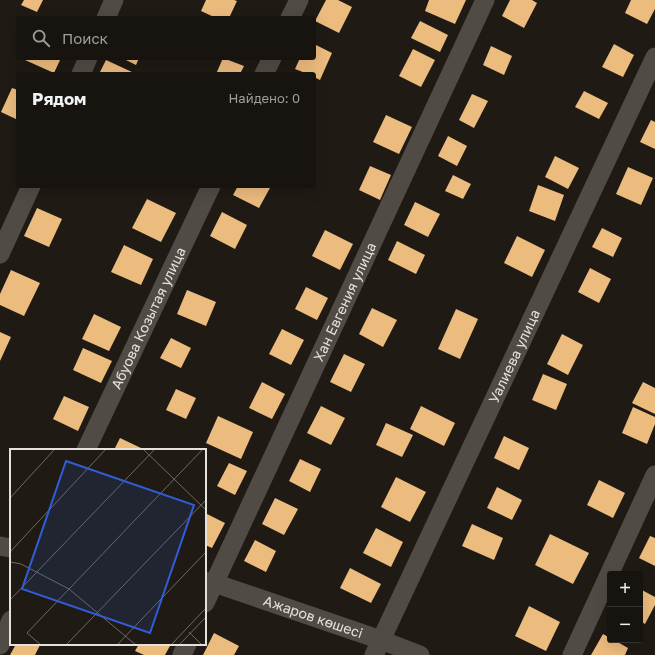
<!DOCTYPE html>
<html lang="ru">
<head>
<meta charset="utf-8">
<style>
	body { margin:0; font-family:"Golos Text",sans-serif; background:#201d18; color:#f1f3f6 }
	.controls { position:absolute; right:12px; bottom:12px; display:grid; overflow:hidden; border-radius:4px; box-shadow:0 4px 16px #0002 }
	.controls button { width:36px; height:36px; display:grid; place-items:center; padding:0; border:0; border-bottom:1px solid #36332f; background:#17140f; color:#f1f3f6; font:20px sans-serif }
	.list { margin:0; padding:0; list-style:none }
	h2 { display:flex; justify-content:space-between; align-items:center; height:52px; margin:0; padding:0 16px; font-size:17px }
	h2 small { font-size:13px; font-weight:400; color:#9e9e9e }
	.icon { flex:none; width:22px; height:22px; fill:none; stroke:currentColor; stroke-width:2; stroke-linecap:round; stroke-linejoin:round }
	.map { position:relative; flex:none; width:655px; height:655px; overflow:hidden }
	.search { position:absolute; background:#17140f; box-shadow:0 4px 16px #0002; left:16px; top:16px; width:300px; height:44px; display:flex; align-items:center; gap:10px; box-sizing:border-box; padding:0 14px; border-radius:4px; color:#9e9e9e; font-size:15px }
	.panel { position:absolute; background:#17140f; box-shadow:0 4px 16px #0002; left:16px; top:72px; width:300px; height:116px; border-radius:4px }
	.map>svg:first-child { display:block }
	.building { fill:#ecbb7e }
	.lines { fill:none; stroke-linecap:round; stroke-linejoin:round }
	.minor { stroke:#504b44; stroke-width:19 }
	.labels { text-anchor:middle; stroke-width:4; stroke-linejoin:round; paint-order:stroke }
	.street-label { font-size:14px; fill:#e5e1dd; stroke:#1f1a14 }
	.inset-road { fill:none; stroke:#6e6a64; stroke-width:1 }
	.view { fill:#315dd8; fill-opacity:0.15; stroke:#315dd8; stroke-width:2 }
	.inset-edge { fill:none; stroke:#e5e1dd; stroke-width:2 }
</style>
</head>
<body>
<div class="map">
<svg width="655" height="655" viewBox="0 0 655 655">
	<rect width="100%" height="100%" fill="#1f1a14"/>
	<g class="building">
		<polygon points="24,0 43,0 37,12 21,5"/>
		<polygon points="206,0 234,0 237,1 229,18 216,18 201,11"/>
		<polygon points="326,0 338,0 352,7 339,33 315,21"/>
		<polygon points="429,0 466,0 455,24 425,11"/>
		<polygon points="510,0 532,0 537,3 524,28 502,16"/>
		<polygon points="631,0 655,0 655,9 647,24 625,13"/>
		<polygon points="420,21 448,35 440,52 411,38"/>
		<polygon points="314,44 332,53 320,80 314,77 314,74 308,74 295,69 300,58 314,58"/>
		<polygon points="614,44 634,55 623,77 602,67"/>
		<polygon points="491,46 512,56 504,75 483,65"/>
		<polygon points="413,49 435,60 421,87 399,76"/>
		<polygon points="26,58 61,58 54,73 25,60"/>
		<polygon points="122,58 139,58 136,65"/>
		<polygon points="223,58 244,66 240,74 216,74"/>
		<polygon points="106,60 132,72 131,74 99,74"/>
		<polygon points="12,88 18,90 18,120 1,112"/>
		<polygon points="584,91 608,103 599,119 575,107"/>
		<polygon points="472,94 488,101 474,128 459,120"/>
		<polygon points="386,115 412,127 399,154 373,142"/>
		<polygon points="651,120 655,122 655,149 640,142"/>
		<polygon points="448,136 467,146 457,166 438,156"/>
		<polygon points="555,156 579,168 568,189 545,177"/>
		<polygon points="370,166 391,175 380,200 359,190"/>
		<polygon points="628,167 653,178 641,205 616,194"/>
		<polygon points="453,175 471,184 463,199 445,191"/>
		<polygon points="538,185 564,195 555,221 529,211"/>
		<polygon points="238,186 271,186 259,208 233,195"/>
		<polygon points="147,199 176,213 161,242 132,228"/>
		<polygon points="415,202 440,214 428,237 404,225"/>
		<polygon points="37,208 62,219 49,247 24,236"/>
		<polygon points="222,212 247,225 235,249 210,236"/>
		<polygon points="602,228 622,238 613,257 592,247"/>
		<polygon points="325,230 353,244 340,270 312,256"/>
		<polygon points="517,236 545,250 532,277 504,263"/>
		<polygon points="397,241 425,255 416,274 388,260"/>
		<polygon points="124,245 153,259 141,285 111,272"/>
		<polygon points="590,268 611,279 599,303 578,292"/>
		<polygon points="11,270 40,283 24,316 0,305 0,294"/>
		<polygon points="306,287 328,298 317,320 295,309"/>
		<polygon points="187,290 216,302 206,326 177,314"/>
		<polygon points="372,308 397,320 383,347 359,334"/>
		<polygon points="456,309 478,319 460,359 438,349"/>
		<polygon points="94,314 121,327 109,351 82,339"/>
		<polygon points="282,329 304,340 291,365 269,354"/>
		<polygon points="0,332 11,337 0,361"/>
		<polygon points="562,334 583,345 568,375 547,364"/>
		<polygon points="171,338 191,348 181,368 160,358"/>
		<polygon points="83,348 112,361 101,383 73,370"/>
		<polygon points="344,354 365,364 351,392 330,382"/>
		<polygon points="543,374 567,384 556,410 532,400"/>
		<polygon points="262,382 285,394 272,419 249,408"/>
		<polygon points="643,382 655,388 655,414 632,403"/>
		<polygon points="176,389 196,398 186,419 166,410"/>
		<polygon points="64,396 89,407 78,431 53,419"/>
		<polygon points="321,406 345,418 331,445 307,433"/>
		<polygon points="421,406 455,423 444,446 410,429"/>
		<polygon points="633,407 655,417 655,424 647,444 622,433"/>
		<polygon points="218,416 253,432 241,459 206,443"/>
		<polygon points="386,423 413,435 402,457 376,445"/>
		<polygon points="504,436 529,448 519,470 494,458"/>
		<polygon points="120,438 141,448 140,450 114,450"/>
		<polygon points="300,459 321,469 310,492 289,481"/>
		<polygon points="229,463 247,471 235,495 217,486"/>
		<polygon points="396,477 426,492 410,522 381,507"/>
		<polygon points="599,480 625,493 613,518 587,505"/>
		<polygon points="497,487 522,500 512,520 487,508"/>
		<polygon points="275,498 298,509 284,535 262,524"/>
		<polygon points="205,513 225,523 212,548 205,545"/>
		<polygon points="472,524 503,538 494,560 462,546"/>
		<polygon points="376,528 403,542 391,567 363,553"/>
		<polygon points="550,534 589,553 573,584 535,565"/>
		<polygon points="650,536 655,538 655,566 639,558"/>
		<polygon points="255,540 276,551 266,572 244,561"/>
		<polygon points="350,568 381,584 371,603 340,588"/>
		<polygon points="640,589 655,597 655,605 645,624 640,621"/>
		<polygon points="529,606 560,622 546,651 515,636"/>
		<polygon points="214,633 239,646 234,655 203,655"/>
		<polygon points="603,634 610,638 610,640 614,640 628,648 625,655 591,655"/>
		<polygon points="16,644 39,644 40,645 35,655 10,655"/>
		<polygon points="139,644 171,644 165,655 144,655 135,651"/>
	</g>
	<g class="lines">
		<g class="minor">
			<polyline points="106,18 114,0"/>
			<polyline points="290,18 299,0"/>
			<polyline points="81,74 88,58"/>
			<polyline points="264,74 272,58"/>
			<polyline points="0,254 31,186"/>
			<path id="s1" d="M86 450 211 186"/>
			<polyline points="0,546 11,548"/>
			<path id="s2" d="M205 581 214 583 381 640 420 655"/>
			<path id="s3" d="M205 603 485 0"/>
			<polyline points="0,645 11,620"/>
			<polyline points="182,655 187,644"/>
			<path id="s4" d="M374 655 655 57"/>
			<polyline points="572,655 655,475"/>
		</g>
	</g>
	<g class="labels">
		<g class="street-label">
			<text dy="5" stroke="none"><textPath href="#s3" startOffset="332">Хан Евгения улица</textPath></text>
			<text dy="5" stroke="none"><textPath href="#s1" startOffset="146">Абуова Козытая улица</textPath></text>
			<text dy="5" stroke="none"><textPath href="#s4" startOffset="330">Уалиева улица</textPath></text>
			<text dy="5" stroke="none"><textPath href="#s2" startOffset="114">Ажаров көшесі</textPath></text>
		</g>
	</g>
	<g transform="translate(10 449)">
		<rect width="196" height="196" fill="#1f1a14"/>
		<path class="inset-road" d="M133 0 196 61M0 49 45 0M0 103 96 0M0 113 11 115 59 140 126 196M0 151 145 0M179 183 192 196M31 196 17 184 193 0M56 196 196 51M107 196 196 103M161 196 196 159M169 196 196 168"/>
		<path class="view" d="M56 12 184 56 140 184 12 140Z"/>
		<rect width="196" height="196" class="inset-edge"/>
	</g>
</svg>
<div class="controls">
<button>+</button>
<button>−</button>
</div>
<div class="search"><svg class="icon" aria-label="search" viewBox="0 0 24 24"><circle cx="10" cy="10" r="6"/><path d="M15 15l6 6"/></svg>Поиск</div>
<section class="panel">
<h2>Рядом<small>Найдено: 0</small></h2>
<ul class="list">
</ul>
</section>
</div>
</body>
</html>
